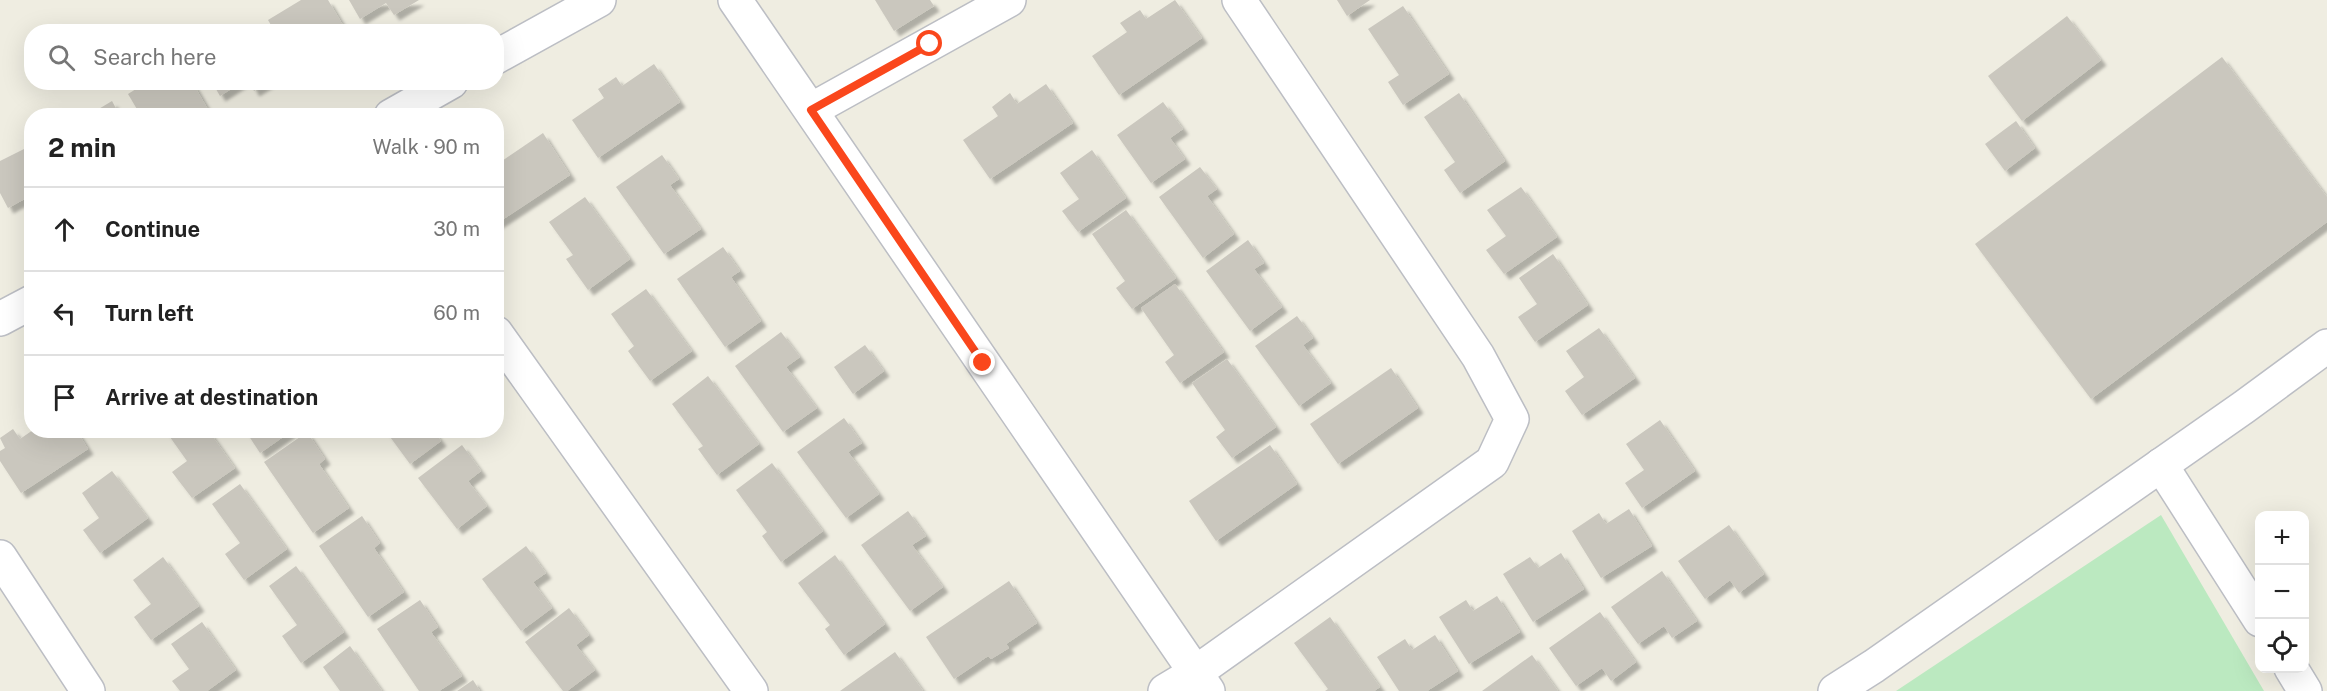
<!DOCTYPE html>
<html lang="en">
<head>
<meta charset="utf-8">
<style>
	body { margin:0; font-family:"Public Sans",sans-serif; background:#f2f2f2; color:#222 }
	.controls { position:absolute; right:18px; bottom:18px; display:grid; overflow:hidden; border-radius:12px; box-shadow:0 6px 24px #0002 }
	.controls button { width:54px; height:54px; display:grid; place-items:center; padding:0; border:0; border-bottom:2px solid #e0e0e0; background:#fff; color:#222; font:30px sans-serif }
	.stop { position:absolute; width:18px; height:18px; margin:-14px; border:4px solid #fa471c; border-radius:50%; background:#fff }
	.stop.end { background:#fa471c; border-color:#fff; box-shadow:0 2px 6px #0008 }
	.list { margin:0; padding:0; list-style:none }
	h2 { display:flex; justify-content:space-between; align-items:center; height:78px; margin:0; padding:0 24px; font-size:26px }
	h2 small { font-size:20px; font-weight:400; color:#767676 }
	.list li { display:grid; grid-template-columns:39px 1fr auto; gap:18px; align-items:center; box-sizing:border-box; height:84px; padding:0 24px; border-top:2px solid #e0e0e0 }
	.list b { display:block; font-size:22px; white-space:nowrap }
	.list em { font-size:20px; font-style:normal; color:#767676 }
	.icon { flex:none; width:33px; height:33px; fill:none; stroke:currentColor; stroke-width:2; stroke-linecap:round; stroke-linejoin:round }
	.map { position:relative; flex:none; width:2327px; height:691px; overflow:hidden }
	.search { position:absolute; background:#fff; box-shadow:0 6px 24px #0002; left:24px; top:24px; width:480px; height:66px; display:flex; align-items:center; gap:15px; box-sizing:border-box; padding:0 21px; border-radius:24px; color:#767676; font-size:22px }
	.panel { position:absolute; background:#fff; box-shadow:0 6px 24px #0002; left:24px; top:108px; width:480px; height:330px; border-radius:24px }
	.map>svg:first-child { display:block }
	.green { fill:#bbe9c0 }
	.building { fill:#cac7be; filter:url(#shadow) }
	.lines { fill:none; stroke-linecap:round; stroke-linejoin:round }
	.minor-casing { stroke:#bcbec4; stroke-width:36 }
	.minor { stroke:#fff; stroke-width:33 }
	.route { stroke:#fa471c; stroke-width:8 }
</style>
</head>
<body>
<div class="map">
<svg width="2327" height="691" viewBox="0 0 2327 691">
	<defs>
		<filter id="shadow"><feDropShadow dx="5.5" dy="5.5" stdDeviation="1.5" flood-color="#0004"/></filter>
	</defs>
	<rect width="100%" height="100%" fill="#efede1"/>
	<polygon class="green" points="2161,515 2264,691 1896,691"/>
	<g class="building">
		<polygon points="301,0 328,0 347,32 275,32 268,20"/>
		<polygon points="349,0 419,0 394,15 386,3 360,19"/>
		<polygon points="875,0 930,0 934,6 894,31"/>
		<polygon points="1175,0 1202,38 1119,95 1092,56 1127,32 1120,23 1140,10 1146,19"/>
		<polygon points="1337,0 1370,0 1347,16"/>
		<polygon points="1403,6 1449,74 1403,105 1388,82 1399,75 1368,29"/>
		<polygon points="2067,16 2101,60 2022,121 1988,76"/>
		<polygon points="2222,57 2327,197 2327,222 2091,399 1975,244"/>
		<polygon points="654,64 680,102 598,158 572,120 604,98 598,89 616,77 622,86"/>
		<polygon points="147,82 192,82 210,113 207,116 141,116 128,94"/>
		<polygon points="212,82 242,82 220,96"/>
		<polygon points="249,82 269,82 254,91"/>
		<polygon points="1046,84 1073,123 990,179 963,140 998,116 992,107 1010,93 1017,104"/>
		<polygon points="1459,93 1505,161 1460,193 1444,170 1455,162 1424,117"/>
		<polygon points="112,101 120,116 87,116"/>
		<polygon points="1163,102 1183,129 1170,138 1185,159 1151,183 1117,135"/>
		<polygon points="2016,121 2035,148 2005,171 1985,144"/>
		<polygon points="543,133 570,175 496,224 496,165"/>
		<polygon points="32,145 32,195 8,208 0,193 0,161"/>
		<polygon points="1092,150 1126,198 1078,232 1062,211 1079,199 1060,173"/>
		<polygon points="662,155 679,179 670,185 701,229 664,254 616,187"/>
		<polygon points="1200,167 1217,189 1207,196 1234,234 1203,258 1159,197"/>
		<polygon points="1521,187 1557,237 1504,274 1486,250 1506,236 1487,210"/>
		<polygon points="585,197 630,259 588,290 566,259 573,255 549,222"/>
		<polygon points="1126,210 1176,278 1132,309 1116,288 1125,281 1092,234"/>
		<polygon points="1248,240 1264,263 1254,269 1282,307 1250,331 1206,271"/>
		<polygon points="723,247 740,271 731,277 761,321 725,347 677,279"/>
		<polygon points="1553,254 1588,305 1535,342 1518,317 1537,304 1519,278"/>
		<polygon points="1175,284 1224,352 1180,383 1165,362 1174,355 1141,308"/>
		<polygon points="646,289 692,351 650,381 628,351 634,346 611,314"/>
		<polygon points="1297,316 1313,338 1303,345 1331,383 1299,406 1255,346"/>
		<polygon points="1599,328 1635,378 1582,415 1565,391 1584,377 1566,351"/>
		<polygon points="781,332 800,357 786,367 817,408 783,432 735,366"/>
		<polygon points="865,345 884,371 853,394 834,367"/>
		<polygon points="1227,359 1276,427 1232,458 1216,437 1225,430 1192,383"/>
		<polygon points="1391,368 1418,408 1338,464 1310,424"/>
		<polygon points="708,376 759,444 717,475 698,449 703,446 672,404"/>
		<polygon points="844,418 862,443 848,452 879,494 846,518 797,452"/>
		<polygon points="1660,420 1695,471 1642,508 1625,483 1644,470 1626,444"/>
		<polygon points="13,429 20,439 33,430 76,430 88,449 21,493 0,461 0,451 5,448 0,438"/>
		<polygon points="165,430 208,430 235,468 192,498 172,472 187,461"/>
		<polygon points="245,430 293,430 260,453"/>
		<polygon points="385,430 433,430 441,441 410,464"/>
		<polygon points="307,432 325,459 319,464 349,508 313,533 264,462"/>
		<polygon points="462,445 481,471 468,481 487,506 457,529 418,478"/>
		<polygon points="1270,445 1297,484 1216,541 1189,501"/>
		<polygon points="772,463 823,531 781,562 762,536 767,532 736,490"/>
		<polygon points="112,471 148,518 100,553 83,530 99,518 82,493"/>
		<polygon points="240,484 287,549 244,580 225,554 240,543 212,504"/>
		<polygon points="1629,509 1652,546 1601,578 1572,531 1599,513 1606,524"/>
		<polygon points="908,511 926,536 912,545 943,587 910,611 861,545"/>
		<polygon points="362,516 380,543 374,548 404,592 368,617 319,546"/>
		<polygon points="1729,525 1764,574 1739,593 1730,580 1705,599 1678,561"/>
		<polygon points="526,546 546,573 533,582 552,608 521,631 482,579"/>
		<polygon points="1561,553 1584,589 1533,622 1503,574 1530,557 1538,568"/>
		<polygon points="835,555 885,624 844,655 825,629 830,625 798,583"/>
		<polygon points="163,557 199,606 151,640 134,617 151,604 133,580"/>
		<polygon points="296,566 344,632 301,663 282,636 297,625 269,586"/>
		<polygon points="1662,571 1697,621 1672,638 1664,626 1638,644 1611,607"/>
		<polygon points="1009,581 1037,623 1006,644 1009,648 991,659 988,656 954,679 926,637"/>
		<polygon points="1497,596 1520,632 1469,664 1439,617 1466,600 1473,611"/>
		<polygon points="420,600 438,627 431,632 462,676 439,691 419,691 377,629"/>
		<polygon points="569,608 589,635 576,645 595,670 567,691 563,691 525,642"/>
		<polygon points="1600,612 1636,662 1611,681 1602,668 1576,686 1549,648"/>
		<polygon points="1330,617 1380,687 1374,691 1325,691 1328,689 1294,643"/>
		<polygon points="202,622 236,670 207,691 180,691 172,681 189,669 171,644"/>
		<polygon points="1435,635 1458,671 1427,691 1399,691 1377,657 1405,639 1412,650"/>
		<polygon points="350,646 382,691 340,691 323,667"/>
		<polygon points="895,652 923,691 840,691"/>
		<polygon points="1532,655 1558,691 1482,691"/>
		<polygon points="473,680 480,691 457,691"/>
	</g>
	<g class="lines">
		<g class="minor-casing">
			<g id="minor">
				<polyline points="735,0 1208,691"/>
				<polyline points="496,57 599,0"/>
				<polyline points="811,110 1009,0"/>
				<polyline points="391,116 451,82"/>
				<polyline points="0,319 32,302"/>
				<polyline points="496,333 751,691"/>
				<polyline points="2161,465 2260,620"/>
				<polyline points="0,557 88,691"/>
				<polyline points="2291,668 2305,691"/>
				<polyline points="1165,691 1195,673 1492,462 1512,419 1478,356 1239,0"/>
				<polyline points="1835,691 1874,666 2244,407 2327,346"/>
			</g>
		</g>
		<use href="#minor" class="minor"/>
	</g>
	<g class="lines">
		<polyline class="route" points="930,44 811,110 983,363"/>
	</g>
</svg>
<div class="controls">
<button>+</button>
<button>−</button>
<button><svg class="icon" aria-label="locate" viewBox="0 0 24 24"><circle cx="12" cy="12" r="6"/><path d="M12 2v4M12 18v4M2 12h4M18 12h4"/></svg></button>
</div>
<div class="stop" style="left:930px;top:44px"></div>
<div class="stop end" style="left:983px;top:363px"></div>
<div class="search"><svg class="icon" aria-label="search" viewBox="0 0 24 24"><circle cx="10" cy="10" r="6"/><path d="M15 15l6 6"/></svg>Search here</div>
<section class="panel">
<h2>2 min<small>Walk · 90 m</small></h2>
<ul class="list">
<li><svg class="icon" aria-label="ahead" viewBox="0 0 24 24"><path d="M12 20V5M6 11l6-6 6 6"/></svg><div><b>Continue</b></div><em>30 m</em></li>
<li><svg class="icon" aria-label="left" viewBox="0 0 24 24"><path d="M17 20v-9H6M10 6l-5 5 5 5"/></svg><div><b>Turn left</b></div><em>60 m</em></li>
<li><svg class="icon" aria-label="arrive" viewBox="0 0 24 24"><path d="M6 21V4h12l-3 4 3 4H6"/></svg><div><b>Arrive at destination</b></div></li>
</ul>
</section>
</div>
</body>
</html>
